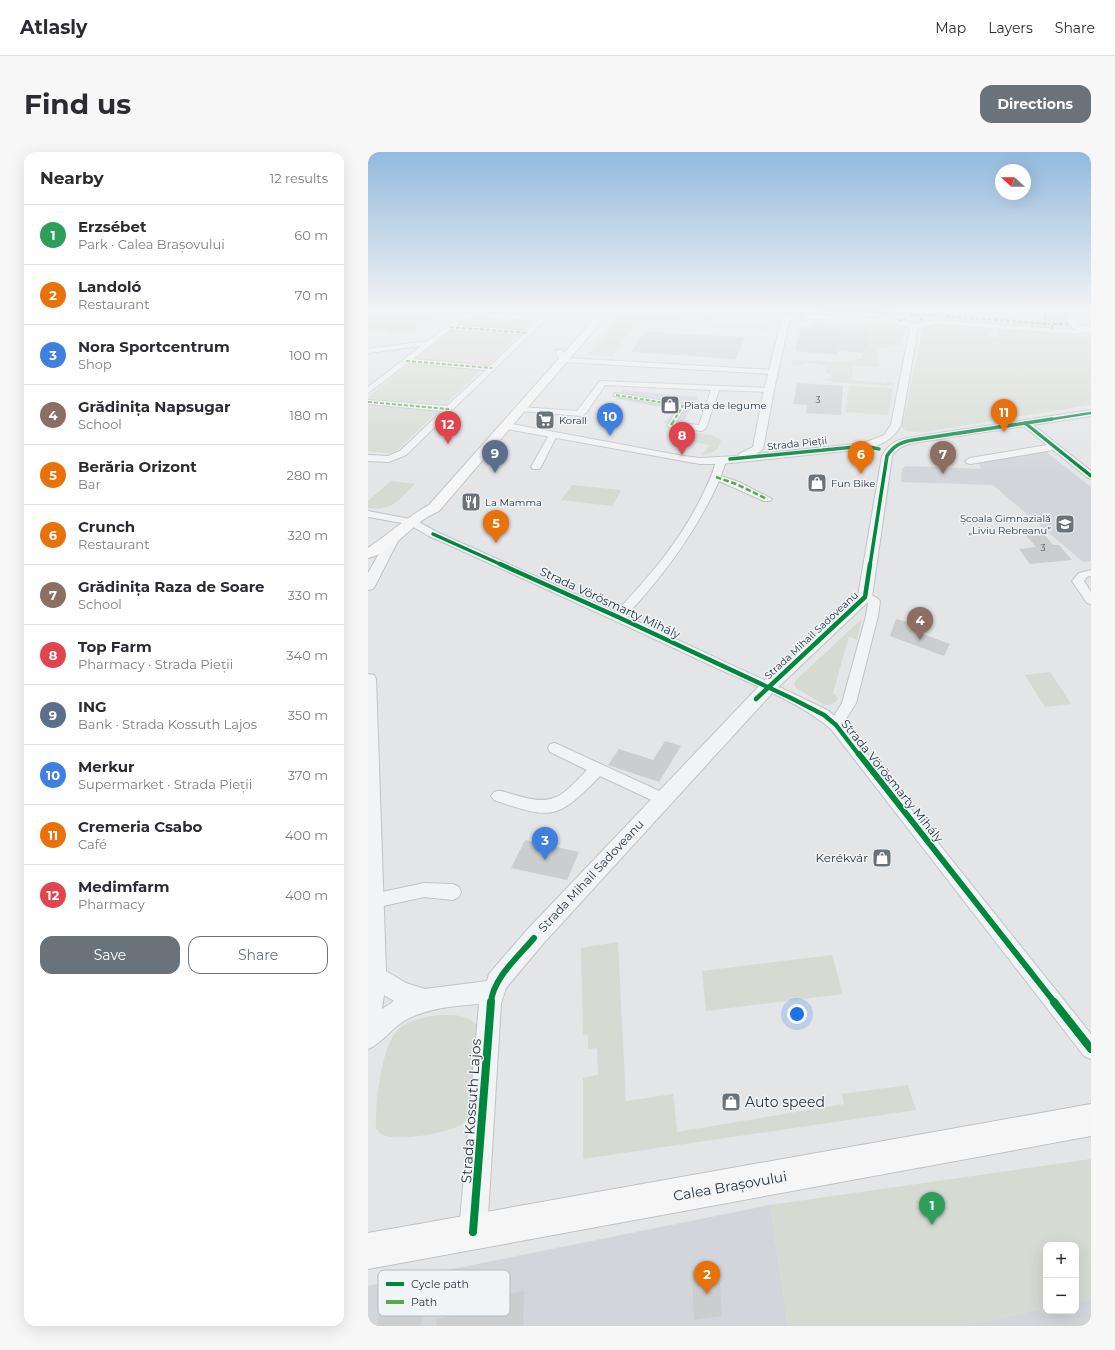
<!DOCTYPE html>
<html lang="en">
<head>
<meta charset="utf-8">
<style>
	body { margin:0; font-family:Montserrat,sans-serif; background:#f7f7f7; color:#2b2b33 }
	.controls { position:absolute; right:12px; bottom:12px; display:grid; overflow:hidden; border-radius:8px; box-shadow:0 4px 16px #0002 }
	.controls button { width:36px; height:36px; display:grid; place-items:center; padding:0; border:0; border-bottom:1px solid #e1e1e2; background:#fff; color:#2b2b33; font:20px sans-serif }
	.compass { position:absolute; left:627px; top:12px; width:36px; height:36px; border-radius:50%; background:#fff; box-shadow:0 4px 16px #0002; rotate:291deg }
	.you { position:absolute; left:429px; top:862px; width:14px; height:14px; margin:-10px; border:3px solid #fff; border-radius:50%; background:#1a73e8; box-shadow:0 0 0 6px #1a73e833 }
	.badge { display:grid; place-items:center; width:26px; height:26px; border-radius:50%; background:#6b737a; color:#fff; font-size:13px; font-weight:700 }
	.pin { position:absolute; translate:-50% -33px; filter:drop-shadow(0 1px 2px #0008) }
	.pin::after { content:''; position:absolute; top:21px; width:14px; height:12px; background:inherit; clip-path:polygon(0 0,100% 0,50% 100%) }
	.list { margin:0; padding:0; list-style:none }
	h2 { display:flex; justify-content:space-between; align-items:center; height:52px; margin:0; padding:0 16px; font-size:17px }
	h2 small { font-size:13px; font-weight:400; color:#7c7c81 }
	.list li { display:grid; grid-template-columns:26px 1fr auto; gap:12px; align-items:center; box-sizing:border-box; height:60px; padding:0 16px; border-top:1px solid #e1e1e2 }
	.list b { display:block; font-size:15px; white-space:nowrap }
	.list p { margin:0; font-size:13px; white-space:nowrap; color:#7c7c81 }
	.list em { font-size:13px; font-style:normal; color:#7c7c81 }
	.actions { display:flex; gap:8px; padding:12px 16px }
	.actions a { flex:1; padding:9px 0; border:1px solid #6b737a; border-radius:12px; text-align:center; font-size:14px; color:#6b737a }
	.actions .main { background:#6b737a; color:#fff }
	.map { position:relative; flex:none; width:723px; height:1174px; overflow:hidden; border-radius:12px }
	header { display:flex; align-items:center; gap:24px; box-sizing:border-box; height:56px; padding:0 20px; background:#fff; border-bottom:1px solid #e1e1e2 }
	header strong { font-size:19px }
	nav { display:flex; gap:22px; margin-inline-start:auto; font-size:14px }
	.intro { display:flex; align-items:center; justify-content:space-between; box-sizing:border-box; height:96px; padding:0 24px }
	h1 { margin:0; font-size:28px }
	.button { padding:10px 18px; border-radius:12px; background:#6b737a; color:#fff; font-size:14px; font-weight:700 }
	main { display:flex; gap:24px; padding:0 24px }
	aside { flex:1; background:#fff; border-radius:12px; box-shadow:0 4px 16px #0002 }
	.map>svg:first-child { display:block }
	.built { fill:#d2d5da }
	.green { fill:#d5dbd3 }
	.building { fill:#cbcdcf }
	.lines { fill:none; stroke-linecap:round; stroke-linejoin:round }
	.pedestrian-casing { stroke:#c1c3c5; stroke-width:2 }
	.minor-casing { stroke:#c1c3c5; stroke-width:2 }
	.tertiary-casing { stroke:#c1c3c5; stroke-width:2 }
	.secondary-casing { stroke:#c1c3c5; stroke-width:2 }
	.primary-casing { stroke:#c0c2c5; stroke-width:2 }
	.pedestrian { fill:#f2f3f4; fill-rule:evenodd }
	.minor { fill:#f2f3f4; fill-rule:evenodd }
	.tertiary { fill:#f2f3f4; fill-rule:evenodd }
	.secondary { fill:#f6f6f6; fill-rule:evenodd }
	.primary { fill:#f6f6f6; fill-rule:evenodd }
	.quiet-far1 { stroke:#54ac46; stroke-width:2; stroke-dasharray:4 2; stroke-linecap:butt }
	.quiet { stroke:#54ac46; stroke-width:2.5; stroke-dasharray:5.5 2.5; stroke-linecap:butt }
	.cycleway-far4-casing { stroke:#f1f4f6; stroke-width:4 }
	.cycleway-far3-casing { stroke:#f1f4f6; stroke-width:5 }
	.cycleway-far2-casing { stroke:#f1f4f6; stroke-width:6 }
	.cycleway-far1-casing { stroke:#f1f4f6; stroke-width:8 }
	.cycleway-casing { stroke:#f1f4f6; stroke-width:10 }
	.cycleway-far4 { stroke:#00873e; stroke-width:2.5 }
	.cycleway-far3 { stroke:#00873e; stroke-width:3.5 }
	.cycleway-far2 { stroke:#00873e; stroke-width:4.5 }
	.cycleway-far1 { stroke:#00873e; stroke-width:6 }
	.cycleway { stroke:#00873e; stroke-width:8 }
	.labels { text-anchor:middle; stroke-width:3; stroke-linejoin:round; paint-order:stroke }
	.far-number-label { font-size:9px; fill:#545c64 }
	.far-poi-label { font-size:10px; fill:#2b353f; stroke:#f1f4f6; text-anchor:start }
	.far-street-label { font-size:10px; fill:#2b353f; stroke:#f1f4f6 }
	.street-label { font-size:12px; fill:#2b353f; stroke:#f1f4f6 }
	.poi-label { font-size:12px; fill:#2b353f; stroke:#f1f4f6; text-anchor:end }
	.near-poi-label { font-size:14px; fill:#2b353f; stroke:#f1f4f6; text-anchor:start }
	.near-street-label { font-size:14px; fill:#2b353f; stroke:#f1f4f6 }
	.key { fill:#f1f4f6; stroke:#b6bbbf; stroke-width:1 }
	.key-label { font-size:11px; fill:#2b353f }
</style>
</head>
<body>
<header>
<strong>Atlasly</strong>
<nav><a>Map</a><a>Layers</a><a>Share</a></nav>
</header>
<div class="intro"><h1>Find us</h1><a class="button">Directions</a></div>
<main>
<aside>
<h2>Nearby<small>12 results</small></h2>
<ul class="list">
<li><span class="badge" style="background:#2e9e5b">1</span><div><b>Erzsébet</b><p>Park · Calea Brașovului</p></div><em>60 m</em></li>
<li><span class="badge" style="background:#e8710a">2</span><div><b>Landoló</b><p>Restaurant</p></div><em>70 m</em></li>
<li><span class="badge" style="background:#3f7fe0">3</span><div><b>Nora Sportcentrum</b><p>Shop</p></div><em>100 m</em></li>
<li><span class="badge" style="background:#8d6e63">4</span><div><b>Grădinița Napsugar</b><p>School</p></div><em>180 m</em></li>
<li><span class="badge" style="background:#e8710a">5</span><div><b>Berăria Orizont</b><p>Bar</p></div><em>280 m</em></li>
<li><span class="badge" style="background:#e8710a">6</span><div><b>Crunch</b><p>Restaurant</p></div><em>320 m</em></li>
<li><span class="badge" style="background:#8d6e63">7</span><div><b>Grădinița Raza de Soare</b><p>School</p></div><em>330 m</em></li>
<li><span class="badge" style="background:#e0444e">8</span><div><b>Top Farm</b><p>Pharmacy · Strada Pieții</p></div><em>340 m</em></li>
<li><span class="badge" style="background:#5c6f8a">9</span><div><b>ING</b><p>Bank · Strada Kossuth Lajos</p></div><em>350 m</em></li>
<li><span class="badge" style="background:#3f7fe0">10</span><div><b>Merkur</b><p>Supermarket · Strada Pieții</p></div><em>370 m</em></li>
<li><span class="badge" style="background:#e8710a">11</span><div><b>Cremeria Csabo</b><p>Café</p></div><em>400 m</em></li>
<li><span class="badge" style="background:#e0444e">12</span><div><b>Medimfarm</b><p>Pharmacy</p></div><em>400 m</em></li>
</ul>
<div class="actions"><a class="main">Save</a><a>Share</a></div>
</aside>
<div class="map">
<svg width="723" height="1174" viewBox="0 0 723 1174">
	<rect width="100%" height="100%" fill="#e3e5e7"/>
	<g class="built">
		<polygon points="255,238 330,245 313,273 296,271 308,258 248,247"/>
		<polygon points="677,299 723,335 723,409 715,410 625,333 533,330 534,317 538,314 613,317 611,311"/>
		<polygon points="402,1053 420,1174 0,1174 0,1134"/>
		<polygon points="723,1147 723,1174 598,1174 678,1156 678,1159 708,1159 708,1150"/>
	</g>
	<g class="green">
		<polygon points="17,156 79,156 61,158 62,163 68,163 48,179 20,181 21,177 0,179 0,158"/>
		<polygon points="561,156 626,156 626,164 567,160 568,157"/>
		<polygon points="677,156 684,156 703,162 702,167 689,169 678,168"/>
		<polygon points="108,163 168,167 25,302 0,299 0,245 99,166"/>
		<polygon points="252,164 299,166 301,164 310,164 305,173 268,171 244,204 220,203"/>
		<polygon points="338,166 346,166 346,169 402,172 400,178 333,175"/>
		<polygon points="443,169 530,174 537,176 534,193 510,197 509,215 485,214 484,228 518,231 519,229 526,231 526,234 476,231 456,228 456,226 463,227 463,222 458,222 459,216 453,212 436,211 435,213 424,213 425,208 476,210 494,206 496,195 499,195 500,181 485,177 442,175"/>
		<polygon points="564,174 622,178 620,185 631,186 629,178 723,184 723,253 555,280 538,279 534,275 554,180 552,177"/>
		<polygon points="481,234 525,236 520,263 477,260"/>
		<path d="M327 281 344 283 353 288C350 300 345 301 333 303L342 293 321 289Z"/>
		<path d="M23 329 47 332C30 348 26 359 0 356V349Z"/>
		<polygon points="204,333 253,338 244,354 193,348"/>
		<path d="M494 467 489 488 481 484 465 541 470 546C467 552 463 553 457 553L428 536 426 533 428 528Z"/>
		<polygon points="682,520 703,552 677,555 657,523"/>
		<polygon points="250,790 258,949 305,942 309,980 476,952 474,942 540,933 548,958 215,1007 215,926 230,923 229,896 220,897 220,882 215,883 213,796"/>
		<polygon points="464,803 475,842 338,859 334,819"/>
		<path d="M70 863C89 863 101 862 113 878L104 959C102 962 99 967 97 970 85 981 30 990 15 983 12 982 10 978 8 977 7 953 13 891 32 876 42 868 57 865 70 863Z"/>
		<polygon points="723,1007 723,1147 708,1150 708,1093 678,1093 678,1156 598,1174 420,1174 402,1053"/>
	</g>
	<g class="building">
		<polygon points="433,174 500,178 499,195 496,195 495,201 470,199 469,203 427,199"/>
		<polygon points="277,179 315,182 377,185 368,207 263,200"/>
		<polygon points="429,231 475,234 473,263 438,261 439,253 425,252"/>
		<polygon points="674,380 685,393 691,393 704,408 662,412 651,397 668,395 657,382"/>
		<polygon points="528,467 543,471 541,477 582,492 576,504 522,484"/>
		<polygon points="297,589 313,594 291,630 240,613 251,597 285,608"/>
		<polygon points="157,688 211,700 199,728 143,716"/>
		<polygon points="351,1116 354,1164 326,1168 324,1119"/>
		<polygon points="156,1139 155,1174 69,1174 68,1167 129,1156 129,1144"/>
		<polygon points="56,1154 53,1174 9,1174 11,1162"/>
	</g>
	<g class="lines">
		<g class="pedestrian-casing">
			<g id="pedestrian">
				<polygon points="432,156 546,161 548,156 552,156 551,161 627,166 627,159 629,158 631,159 631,167 679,172 677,173 548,163 436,158 435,164 433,165 431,164"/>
				<polygon points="682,171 702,171 704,172 702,173 686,173 686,177 684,178 682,177"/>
				<polygon points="248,241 315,252 318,254 305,274 303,275 300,273 311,255 246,244 246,242"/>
			</g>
		</g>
		<g class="minor-casing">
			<g id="minor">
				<polygon points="417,156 423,156 420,165 415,164"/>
				<path d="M110 160 175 165 178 167 38 303 21 310 0 309V303L20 304 32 299 74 259 0 252V248L79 254 118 218 40 211 0 241V235L53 194 0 201V197L60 189 94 163ZM110 164 170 169 159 179 88 173 98 166ZM83 177 155 183 122 214 45 207Z"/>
				<path d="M188 198H194L199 206 405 218 409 220 405 222 197 210C193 209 187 202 188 198Z"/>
				<polygon points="232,229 401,236 405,238 401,240 351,238 338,276 334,279 303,276 299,273 303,270 331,273 343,238 237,233 218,261 214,264 153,259 149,257 153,255 209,259"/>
				<polygon points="657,268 660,269 723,319 723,327 720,326 685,298 602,312 599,311 597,309 602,306 679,293 654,273 653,271"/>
				<polygon points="185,280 189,283 173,315 171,317 165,317 163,315 181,283"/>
				<path d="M353 306 358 309 353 324 371 330 404 347 402 349H396L351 329C328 380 296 423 258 464L426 542 461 559 466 564 474 551 498 464 500 451 491 445 493 442C499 441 508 444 512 449L510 464 488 551 475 572 723 882V907L716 904 463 577C432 550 378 530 340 512 247 468 154 426 61 384L40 372 0 365V359L47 368 69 380 248 460C281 425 312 389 333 346 339 334 345 322 348 309Z"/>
				<polygon points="723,418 723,424 719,425 716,429 723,440 723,452 719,451 704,429 711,421"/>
				<path d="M187 591 300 643 303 647 300 651 295 653 290 651 232 624C189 668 184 668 126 648L123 644 126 640C133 637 139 641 147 643 186 655 193 645 219 618L182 600 180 596 182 592Z"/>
				<polygon points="56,731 85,732 91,735 93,740 91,745 85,748 56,745 6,756 0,753 0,743"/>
			</g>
		</g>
		<g class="tertiary-casing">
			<g id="tertiary">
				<path d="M713 156H723L709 165 708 168 711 173 723 176V180L706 182 567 172 550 176 533 273C525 288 513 293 497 297L353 312H332L139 277 134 274 139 271 315 304 332 306 370 304 371 302 385 295 396 238 415 162H418L422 164 433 162 524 167 538 169 546 172 567 168 706 178 708 177H705L700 168 703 162ZM433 166 524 171 536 173 542 176 523 273 516 283 496 291 388 302 395 297 406 238 421 169Z"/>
				<path d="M723 258V264L545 291C536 293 529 296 524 304L504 445 502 448 406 539 174 793 138 836 133 851 119 1080 115 1090 105 1094 95 1090 91 1080 111 852C86 854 58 856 36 869 23 877 14 891 0 897V522L6 523 8 527 18 819 38 831 57 837 119 829 121 822 158 779 394 531 490 444 514 304C521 291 530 287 545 285ZM16 843 26 849 14 857Z"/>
				<polygon points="26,381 30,382 32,385 7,434 5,437 0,438 0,421 20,385 22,382"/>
			</g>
		</g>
		<g class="secondary-casing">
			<path id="secondary" d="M236 156H245L71 359C64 362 57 366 52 370 37 382 19 402 0 406V396C21 382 39 365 61 353Z"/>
		</g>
		<g class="primary-casing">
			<polygon id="primary" points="723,952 723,984 0,1117 0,1081"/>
		</g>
		<use href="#pedestrian" class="pedestrian"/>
		<use href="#minor" class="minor"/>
		<use href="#tertiary" class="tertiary"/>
		<use href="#secondary" class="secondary"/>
		<use href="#primary" class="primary"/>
		<g class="quiet-far1">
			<polyline points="550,156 548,162 629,168"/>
			<polyline points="629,159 629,168 677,172"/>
			<polyline points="677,163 677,172 682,172"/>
			<polyline points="418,164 420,156"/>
			<polyline points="433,164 434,157 548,162"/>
			<polyline points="531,169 548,162 555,169"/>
			<polyline points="82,175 160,181"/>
			<polyline points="684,177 684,172 702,172"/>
			<polyline points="38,209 124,216"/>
			<polyline points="248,243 315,254 306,268"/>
			<polyline points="0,250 81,257"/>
		</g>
		<g class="quiet">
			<polyline points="303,273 307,267"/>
			<polyline points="348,325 368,332 399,347"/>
		</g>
		<g class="cycleway-far4-casing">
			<polyline id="cycleway-far4" points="678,268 723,261"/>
		</g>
		<g class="cycleway-far3-casing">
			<g id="cycleway-far3">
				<polyline points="657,271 723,324"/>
				<polyline points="362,307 497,294 511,297"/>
				<polyline points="65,382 134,413"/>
				<path d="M502 413 519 304C525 294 533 290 545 288L684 267"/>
			</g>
		</g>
		<g class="cycleway-far2-casing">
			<g id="cycleway-far2">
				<polyline points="132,412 250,465 421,545 456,563 468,573 491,603"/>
				<polyline points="388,547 497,445 502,412"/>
			</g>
		</g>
		<g class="cycleway-far1-casing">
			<g id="cycleway-far1">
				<polyline points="491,602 687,851"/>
				<path d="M123 851C124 827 151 804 166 786"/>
			</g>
		</g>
		<g class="cycleway-casing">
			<g id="cycleway">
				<polyline points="686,850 723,897"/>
				<polyline points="105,1080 123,850"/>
			</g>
		</g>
		<use href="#cycleway-far4" class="cycleway-far4"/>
		<use href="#cycleway-far3" class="cycleway-far3"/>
		<use href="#cycleway-far2" class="cycleway-far2"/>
		<use href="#cycleway-far1" class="cycleway-far1"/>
		<use href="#cycleway" class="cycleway"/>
	</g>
	<linearGradient id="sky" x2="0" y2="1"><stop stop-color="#93bade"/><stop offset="0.49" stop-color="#f2f3f4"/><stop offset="1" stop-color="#f2f3f4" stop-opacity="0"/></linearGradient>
	<rect width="723" height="321" fill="url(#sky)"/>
	<defs>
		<g id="shop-square" transform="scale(1)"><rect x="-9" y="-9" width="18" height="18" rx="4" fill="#6b737a" stroke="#f1f4f6"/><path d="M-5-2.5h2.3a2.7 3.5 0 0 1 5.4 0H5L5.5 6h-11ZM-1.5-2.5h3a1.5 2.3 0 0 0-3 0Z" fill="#fff"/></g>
		<g id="supermarket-square" transform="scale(1)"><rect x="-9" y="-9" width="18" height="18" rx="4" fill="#6b737a" stroke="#f1f4f6"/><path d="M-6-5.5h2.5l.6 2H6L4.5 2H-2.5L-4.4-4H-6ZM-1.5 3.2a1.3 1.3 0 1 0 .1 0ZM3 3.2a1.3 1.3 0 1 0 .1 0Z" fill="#fff"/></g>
		<g id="restaurant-square" transform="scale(1)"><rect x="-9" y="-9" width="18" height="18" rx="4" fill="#6b737a" stroke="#f1f4f6"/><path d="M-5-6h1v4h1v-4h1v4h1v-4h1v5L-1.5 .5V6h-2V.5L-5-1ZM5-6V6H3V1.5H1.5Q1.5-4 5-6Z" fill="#fff"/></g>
		<g id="school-square" transform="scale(1)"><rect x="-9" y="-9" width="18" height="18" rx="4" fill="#6b737a" stroke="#f1f4f6"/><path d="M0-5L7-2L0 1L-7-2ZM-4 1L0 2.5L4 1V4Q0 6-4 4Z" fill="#fff"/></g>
	</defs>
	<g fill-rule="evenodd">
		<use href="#shop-square" x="302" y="253"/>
		<use href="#supermarket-square" x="177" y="268"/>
		<use href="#shop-square" x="449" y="331"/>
		<use href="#restaurant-square" x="103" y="350"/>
		<use href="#school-square" x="697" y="372"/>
		<use href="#shop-square" x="514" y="706"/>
		<use href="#shop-square" x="363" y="950"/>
	</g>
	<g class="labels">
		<g class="far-number-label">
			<text x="450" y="251">3</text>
			<text x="675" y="399">3</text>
		</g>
		<g class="far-poi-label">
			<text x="316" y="257">Piața de legume</text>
			<text x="191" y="272">Korall</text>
			<text x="463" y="335">Fun Bike</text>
			<text x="117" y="354">La Mamma</text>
			<text x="683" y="370" text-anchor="end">Școala Gimnazială<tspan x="683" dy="12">„Liviu Rebreanu”</tspan></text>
		</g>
		<g class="far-street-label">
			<text transform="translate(429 291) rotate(-6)" y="4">Strada Pieții</text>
			<text transform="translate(443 483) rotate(-43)" y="4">Strada Mihail Sadoveanu</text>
		</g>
		<g class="street-label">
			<text transform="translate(242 451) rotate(25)" y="4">Strada Vörösmarty Mihály</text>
			<text transform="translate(524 629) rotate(51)" y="4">Strada Vörösmarty Mihály</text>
			<text transform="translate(223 724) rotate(-47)" y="4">Strada Mihail Sadoveanu</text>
		</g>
		<g class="poi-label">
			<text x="500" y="710">Kerékvár</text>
		</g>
		<g class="near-poi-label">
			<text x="377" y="955">Auto speed</text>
		</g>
		<g class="near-street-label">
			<text transform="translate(103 959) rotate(-86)" y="5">Strada Kossuth Lajos</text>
			<text transform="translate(362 1034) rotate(-10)" y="5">Calea Brașovului</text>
		</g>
	</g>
	<rect x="10" y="1118" width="132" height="46" rx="6" class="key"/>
	<rect x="18" y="1130" width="18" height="4" fill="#00873e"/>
	<rect x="18" y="1148" width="18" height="4" fill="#54ac46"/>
	<g class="key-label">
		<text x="43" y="1136">Cycle path</text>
		<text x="43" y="1154">Path</text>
	</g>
</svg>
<div class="controls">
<button>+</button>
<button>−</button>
</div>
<svg class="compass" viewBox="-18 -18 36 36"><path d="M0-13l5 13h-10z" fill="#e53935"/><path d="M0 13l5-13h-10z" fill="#7c7c81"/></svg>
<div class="you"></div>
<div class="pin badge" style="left:564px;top:1073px;background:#2e9e5b">1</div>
<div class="pin badge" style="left:339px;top:1142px;background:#e8710a">2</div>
<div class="pin badge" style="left:177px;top:708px;background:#3f7fe0">3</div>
<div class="pin badge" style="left:552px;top:488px;background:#8d6e63">4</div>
<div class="pin badge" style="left:128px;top:391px;background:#e8710a">5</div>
<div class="pin badge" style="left:493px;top:322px;background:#e8710a">6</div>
<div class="pin badge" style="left:575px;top:322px;background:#8d6e63">7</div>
<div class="pin badge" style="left:314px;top:303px;background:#e0444e">8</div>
<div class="pin badge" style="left:127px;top:321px;background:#5c6f8a">9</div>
<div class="pin badge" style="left:242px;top:284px;background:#3f7fe0">10</div>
<div class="pin badge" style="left:636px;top:280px;background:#e8710a">11</div>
<div class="pin badge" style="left:80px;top:292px;background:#e0444e">12</div>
</div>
</main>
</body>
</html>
